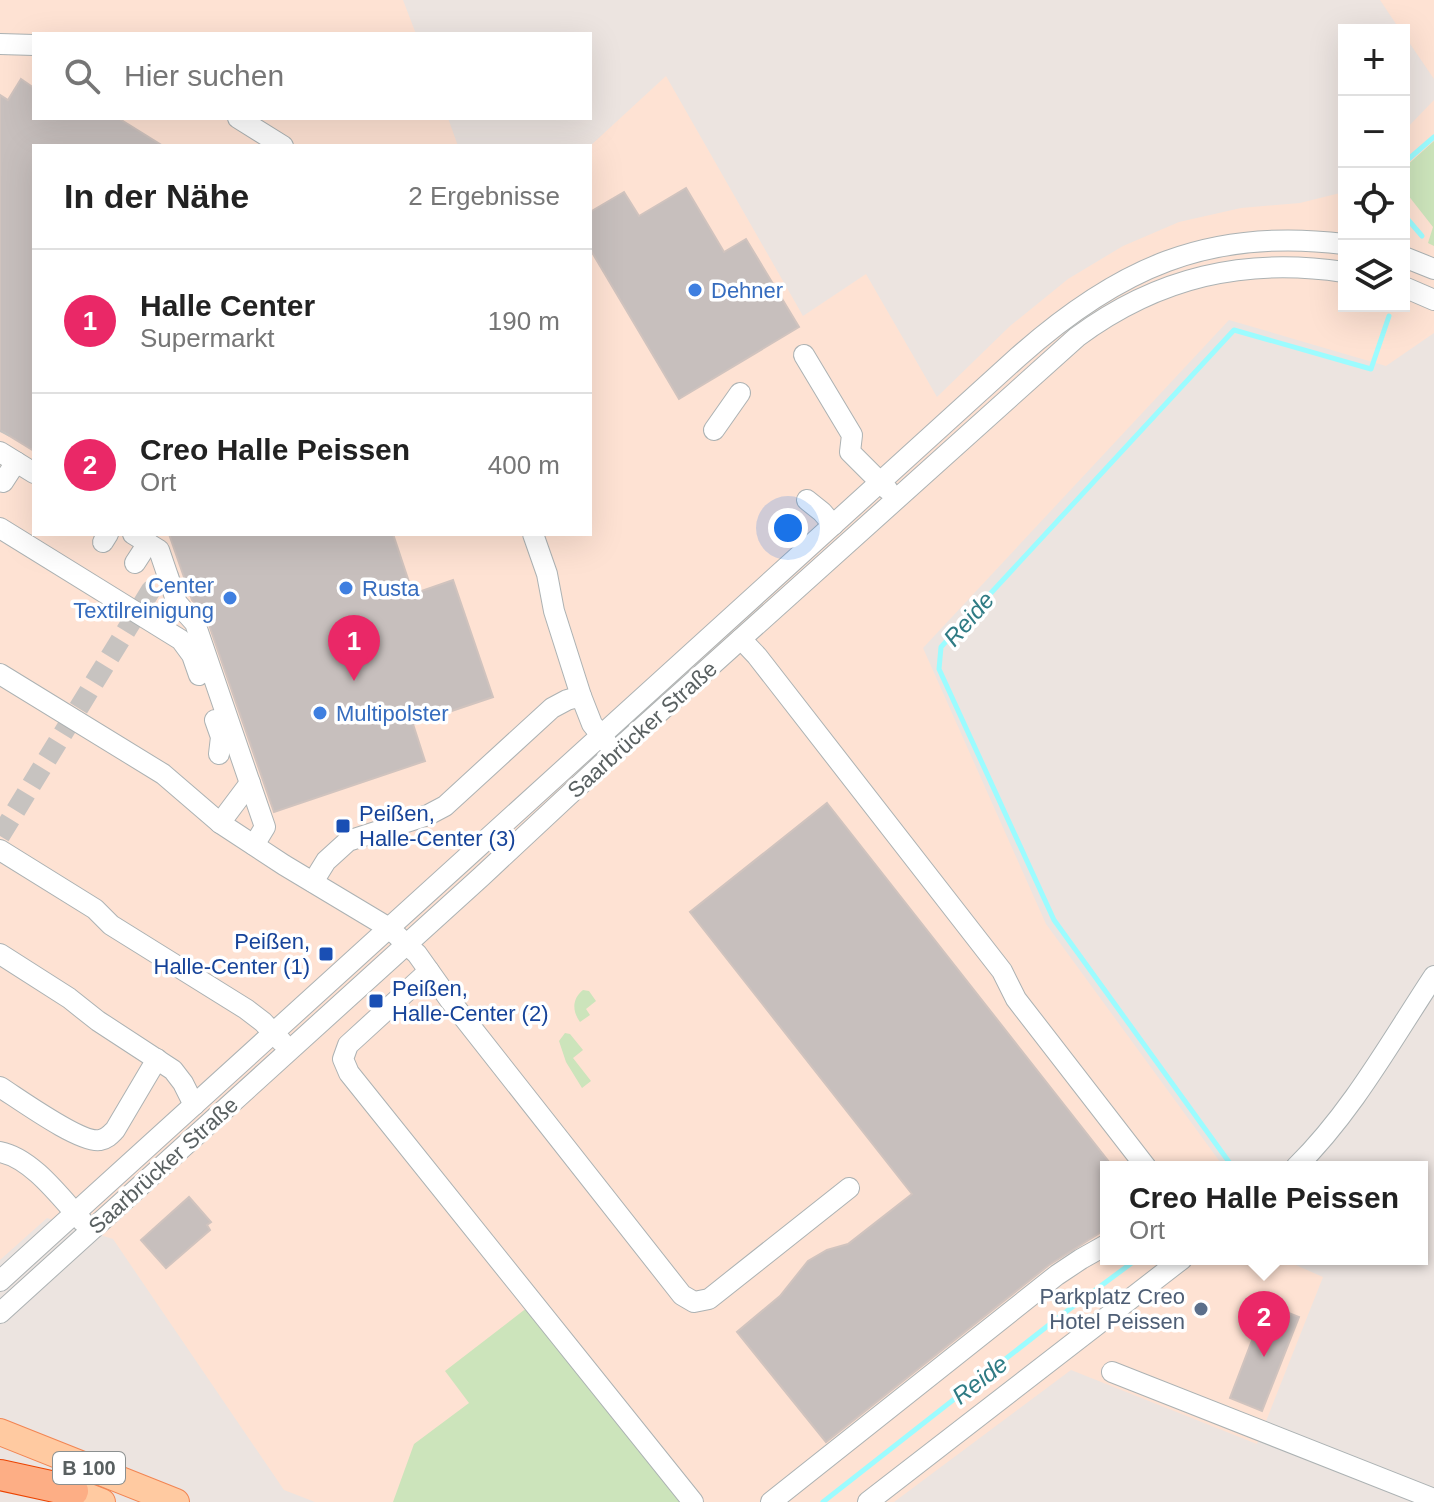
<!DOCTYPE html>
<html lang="de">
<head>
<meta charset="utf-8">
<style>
	body { margin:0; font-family:Helvetica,sans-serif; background:#f6f6f6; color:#222 }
	.controls { position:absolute; right:24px; top:24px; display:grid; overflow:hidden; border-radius:0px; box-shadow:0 8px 32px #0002 }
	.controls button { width:72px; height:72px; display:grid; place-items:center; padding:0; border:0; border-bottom:2px solid #e0e0e0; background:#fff; color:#222; font:40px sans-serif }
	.you { position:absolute; left:788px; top:528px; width:28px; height:28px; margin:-20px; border:6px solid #fff; border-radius:50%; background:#1a73e8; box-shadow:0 0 0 12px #1a73e833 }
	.badge { display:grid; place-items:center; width:52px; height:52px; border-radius:50%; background:#ea2867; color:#fff; font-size:26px; font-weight:700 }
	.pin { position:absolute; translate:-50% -66px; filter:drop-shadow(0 2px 4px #0008) }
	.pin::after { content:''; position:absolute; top:42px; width:28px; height:24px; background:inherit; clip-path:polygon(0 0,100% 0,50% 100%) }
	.popup { position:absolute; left:1100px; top:1161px; width:328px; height:104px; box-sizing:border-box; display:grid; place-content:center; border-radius:0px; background:#fff; filter:drop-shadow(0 2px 6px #0005); font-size:26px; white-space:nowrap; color:#767676 }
	.popup b { font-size:30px; color:#222 }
	.popup::after { content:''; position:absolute; left:50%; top:100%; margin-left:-16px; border:16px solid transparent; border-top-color:#fff }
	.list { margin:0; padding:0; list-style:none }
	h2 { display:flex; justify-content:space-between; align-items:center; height:104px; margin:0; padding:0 32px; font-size:34px }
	h2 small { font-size:26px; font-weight:400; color:#767676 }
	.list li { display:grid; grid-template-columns:52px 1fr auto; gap:24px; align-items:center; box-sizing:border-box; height:144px; padding:0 32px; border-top:2px solid #e0e0e0 }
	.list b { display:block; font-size:30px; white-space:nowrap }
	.list p { margin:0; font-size:26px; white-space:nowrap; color:#767676 }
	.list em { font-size:26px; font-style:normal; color:#767676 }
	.icon { flex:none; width:44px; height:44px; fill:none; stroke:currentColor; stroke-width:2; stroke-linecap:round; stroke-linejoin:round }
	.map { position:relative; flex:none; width:1434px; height:1502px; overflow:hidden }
	.search { position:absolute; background:#fff; box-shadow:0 8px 32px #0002; left:32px; top:32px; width:560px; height:88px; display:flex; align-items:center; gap:20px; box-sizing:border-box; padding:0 28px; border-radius:0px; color:#767676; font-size:30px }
	.panel { position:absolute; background:#fff; box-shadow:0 8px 32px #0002; left:32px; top:144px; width:560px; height:392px; border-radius:0px }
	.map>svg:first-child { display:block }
	.commercial { fill:#fee2d3 }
	.green { fill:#cce4bb }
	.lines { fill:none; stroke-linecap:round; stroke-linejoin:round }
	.stream { stroke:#9cfcff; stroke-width:5 }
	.building { fill:#c7bfbd; stroke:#d0c3be; stroke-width:2 }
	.minor-tunnel { stroke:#c7c3c0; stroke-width:20; stroke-dasharray:20 10; stroke-linecap:butt }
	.minor-casing { stroke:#acb2b3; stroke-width:22 }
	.major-casing { stroke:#f28553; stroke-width:28 }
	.highway-casing { stroke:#eb4300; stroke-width:32 }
	.minor { stroke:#fff; stroke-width:20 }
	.major { stroke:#ffcaa1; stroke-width:26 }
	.highway { stroke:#fdae85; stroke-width:30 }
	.shop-dot { fill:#3f7fe0; stroke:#fff; stroke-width:3 }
	.transit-dot { fill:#1a4fb4; stroke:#fff; stroke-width:3 }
	.service-dot { fill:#5c6f8a; stroke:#fff; stroke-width:3 }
	.labels { text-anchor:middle; stroke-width:7; stroke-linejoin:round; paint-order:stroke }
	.shield { fill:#fff; stroke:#8b9090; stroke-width:2 }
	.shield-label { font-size:20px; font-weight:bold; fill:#596061 }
	.shop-label { font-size:22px; fill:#366cbe; stroke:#fff; text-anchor:start }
	.street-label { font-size:22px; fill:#596061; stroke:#fff }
	.transit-label { font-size:22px; fill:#164399; stroke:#fff; text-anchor:start }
	.service-label { font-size:22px; fill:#4e5e75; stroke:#fff; text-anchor:end }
	.water-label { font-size:24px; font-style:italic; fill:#2f7b84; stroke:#fff }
</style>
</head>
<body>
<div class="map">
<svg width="1434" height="1502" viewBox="0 0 1434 1502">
	<rect width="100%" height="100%" fill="#ece4e0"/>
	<g class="commercial">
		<polygon points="0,0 403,0 416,34 34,34 34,118 448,118 458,146 34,146 34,534 590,534 590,146 666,76 803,316 866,274 937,397 1010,326 1068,279 1123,246 1179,222 1241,208 1300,203 1344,192 1344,306 1404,306 1404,131 1434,100 1434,333 1386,366 1229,320 923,648 1046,924 1223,1166 1106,1167 1106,1259 1282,1259 1323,1277 1257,1444 1071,1370 894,1502 315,1502 284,1490 113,1239 47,1218 0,1260"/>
		<polygon points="1380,0 1434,0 1434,79 1404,35 1404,30 1400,30"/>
	</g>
	<g class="green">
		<polygon points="1434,141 1434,246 1428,243 1433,227 1404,190 1404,168"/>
		<path d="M583 990 589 991 596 1001 586 1009 590 1015 580 1022C572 1011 572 999 583 990Z"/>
		<polygon points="565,1033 570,1034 583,1050 573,1058 591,1081 582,1088 566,1062 559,1041"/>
		<polygon points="528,1307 685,1502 393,1502 414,1444 469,1403 445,1371"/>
	</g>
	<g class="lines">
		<g class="stream">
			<polyline points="1404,163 1434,137"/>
			<polyline points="1404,215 1422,236"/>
			<polyline points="1230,1167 1229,1162 1054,920 939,669 941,647 1234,330 1371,369 1389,316"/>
			<polyline points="823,1502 1059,1317 1137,1259"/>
		</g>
	</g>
	<g class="building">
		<polygon points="21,79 34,88 34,118 118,118 163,146 34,146 34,451 0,430 0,95 8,100"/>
		<polygon points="686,188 724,252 746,239 799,327 679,399 590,249 590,212 624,192 639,216"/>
		<polygon points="169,534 393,534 413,594 453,580 493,697 413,724 425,761 274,812 207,619 192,600"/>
		<polygon points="827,803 1113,1167 1106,1167 1106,1229 1049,1265 826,1442 737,1332 780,1296 808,1261 827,1250 848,1244 912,1194 690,912"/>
		<polygon points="189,1197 211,1222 207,1225 210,1230 166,1268 141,1240"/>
		<polygon points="1266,1304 1299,1317 1262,1411 1230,1398"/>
	</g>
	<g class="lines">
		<g class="minor-tunnel">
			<polyline points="0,432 1,430"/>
			<polyline points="0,836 151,590 185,579"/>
		</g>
		<g class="minor-casing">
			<g id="minor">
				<polyline points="0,44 34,45"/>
				<polyline points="238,118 283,146"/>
				<polyline points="1404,257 1434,269"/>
				<polyline points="1404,287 1434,300"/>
				<polyline points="804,355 852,435 850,452 888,490"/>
				<polyline points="714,430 740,393"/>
				<polyline points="0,452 34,473"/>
				<polyline points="3,482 16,462"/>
				<polyline points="807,500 822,512 833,525"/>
				<polyline points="0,528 181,640 192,655 199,675"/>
				<polyline points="133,534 159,550 177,603 195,623 265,827 254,845"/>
				<polyline points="533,534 547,574 554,611 581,696"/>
				<polyline points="103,542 108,534"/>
				<polyline points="135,563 148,543"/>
				<polyline points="741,639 757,656 1002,971 1016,999 1146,1167"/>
				<polyline points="0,674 163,774 220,823 284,865 389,928 417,954 449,999 682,1295 694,1302 709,1299 849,1188"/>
				<polyline points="215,720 221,737 219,754"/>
				<polyline points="220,823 250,783"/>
				<polyline points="0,850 95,909 111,925 246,1009 263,1022 282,1042"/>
				<polyline points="313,882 326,861 348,841 428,815 445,806 552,708 567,700 581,696 592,724 607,743"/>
				<polyline points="0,954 69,998 98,1021 173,1070 183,1083 194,1105"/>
				<polyline points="429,971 348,1045 343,1059 349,1073 693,1502"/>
				<path d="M0 1087C19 1099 81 1144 100 1140 107 1139 111 1134 115 1130L157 1059"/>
				<path d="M0 1152C32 1158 61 1198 83 1222"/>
				<path d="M1296 1167C1352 1112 1391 1041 1434 976"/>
				<path d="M0 1281 1018 357C1117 269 1208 227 1344 244"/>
				<path d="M0 1313 482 876 615 752 1077 337C1158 277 1245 257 1344 272"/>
				<polyline points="1112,1372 1434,1499"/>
				<polyline points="771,1502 1057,1275 1081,1259 1106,1245"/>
				<polyline points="868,1502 1182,1259"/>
			</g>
		</g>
		<g class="major-casing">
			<g id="major">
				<polyline points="0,1432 176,1502"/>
				<polyline points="56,1484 102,1502"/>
			</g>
		</g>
		<g class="highway-casing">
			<polyline id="highway" points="0,1475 73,1491"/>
		</g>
		<use href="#minor" class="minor"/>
		<use href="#major" class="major"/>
		<use href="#highway" class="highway"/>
	</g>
	<g class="shop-dot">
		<circle cx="695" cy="290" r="8"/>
		<circle cx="346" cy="588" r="8"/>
		<circle cx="230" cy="598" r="8"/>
		<circle cx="320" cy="713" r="8"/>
	</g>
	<g class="transit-dot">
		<rect x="335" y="818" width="16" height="16" rx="4"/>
		<rect x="318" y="946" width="16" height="16" rx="4"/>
		<rect x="368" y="993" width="16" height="16" rx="4"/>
	</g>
	<circle class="service-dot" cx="1201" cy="1309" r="8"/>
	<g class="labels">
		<rect class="shield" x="53" y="1452" width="72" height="32" rx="6"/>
		<g class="shield-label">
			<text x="89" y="1475">B 100</text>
		</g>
		<g class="shop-label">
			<text x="711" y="298">Dehner</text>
			<text x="214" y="593" text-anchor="end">Center<tspan x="214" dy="25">Textilreinigung</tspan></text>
			<text x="362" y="596">Rusta</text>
			<text x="336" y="721">Multipolster</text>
		</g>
		<g class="street-label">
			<text transform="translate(642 729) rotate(-42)" y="8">Saarbrücker Straße</text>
			<text transform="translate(163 1165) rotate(-42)" y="8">Saarbrücker Straße</text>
		</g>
		<g class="transit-label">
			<text x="359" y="821">Peißen,<tspan x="359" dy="25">Halle-Center (3)</tspan></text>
			<text x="310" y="949" text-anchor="end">Peißen,<tspan x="310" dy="25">Halle-Center (1)</tspan></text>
			<text x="392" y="996">Peißen,<tspan x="392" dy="25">Halle-Center (2)</tspan></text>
		</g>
		<g class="service-label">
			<text x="1185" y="1304">Parkplatz Creo<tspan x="1185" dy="25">Hotel Peissen</tspan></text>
		</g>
		<g class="water-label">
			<text transform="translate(969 619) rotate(-49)" y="8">Reide</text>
			<text transform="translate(980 1380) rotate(-38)" y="8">Reide</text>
		</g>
	</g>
</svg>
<div class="controls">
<button>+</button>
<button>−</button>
<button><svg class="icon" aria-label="locate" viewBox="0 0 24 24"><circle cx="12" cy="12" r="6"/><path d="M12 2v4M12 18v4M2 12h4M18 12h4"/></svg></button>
<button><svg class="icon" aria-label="layers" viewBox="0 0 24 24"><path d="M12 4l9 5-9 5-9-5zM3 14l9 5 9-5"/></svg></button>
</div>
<div class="you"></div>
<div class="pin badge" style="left:354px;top:681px">1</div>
<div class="pin badge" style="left:1264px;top:1357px">2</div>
<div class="popup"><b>Creo Halle Peissen</b>Ort</div>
<div class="search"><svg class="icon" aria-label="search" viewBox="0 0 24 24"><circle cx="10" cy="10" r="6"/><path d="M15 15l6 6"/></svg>Hier suchen</div>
<section class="panel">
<h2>In der Nähe<small>2 Ergebnisse</small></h2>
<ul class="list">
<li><span class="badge">1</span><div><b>Halle Center</b><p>Supermarkt</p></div><em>190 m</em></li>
<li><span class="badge">2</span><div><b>Creo Halle Peissen</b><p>Ort</p></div><em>400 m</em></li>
</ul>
</section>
</div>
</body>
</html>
